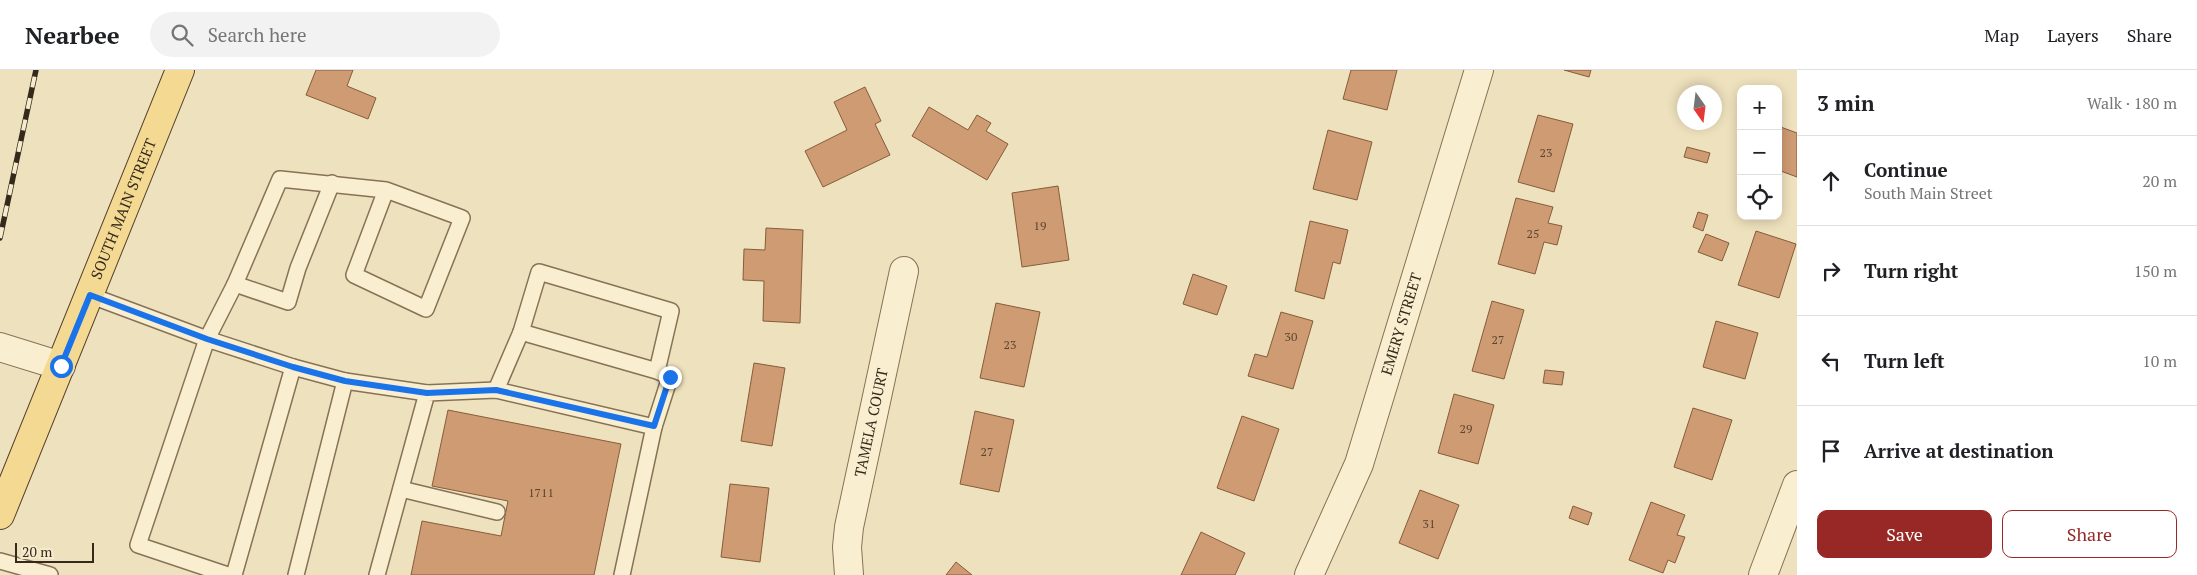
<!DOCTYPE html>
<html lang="en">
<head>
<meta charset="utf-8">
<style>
	body { margin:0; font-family:"PT Serif",serif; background:#f2f2f2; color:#202124 }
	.controls { position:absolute; right:15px; top:15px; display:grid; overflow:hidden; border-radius:10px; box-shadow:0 2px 12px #0003 }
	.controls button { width:45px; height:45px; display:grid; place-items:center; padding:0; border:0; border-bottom:1px solid #e0e0e0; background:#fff; color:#202124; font:25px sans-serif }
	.compass { position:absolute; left:1677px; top:15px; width:45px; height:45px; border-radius:50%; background:#fff; box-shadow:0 2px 12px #0003; rotate:166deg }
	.scale { position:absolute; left:15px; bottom:12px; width:79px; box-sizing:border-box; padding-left:5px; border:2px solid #35291b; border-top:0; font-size:14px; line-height:18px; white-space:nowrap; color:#35291b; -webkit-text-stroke:4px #f6ebcd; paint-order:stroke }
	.stop { position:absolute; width:15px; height:15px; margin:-11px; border:4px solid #1a73e8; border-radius:50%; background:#fff }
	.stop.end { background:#1a73e8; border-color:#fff; box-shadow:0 1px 5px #0008 }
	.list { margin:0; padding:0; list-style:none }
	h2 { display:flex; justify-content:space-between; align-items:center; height:65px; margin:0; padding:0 20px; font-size:21px }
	h2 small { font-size:16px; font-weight:400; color:#757577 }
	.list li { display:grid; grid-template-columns:32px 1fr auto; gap:15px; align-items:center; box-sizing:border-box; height:90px; padding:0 20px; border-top:1px solid #e0e0e0 }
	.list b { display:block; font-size:19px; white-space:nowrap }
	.list p { margin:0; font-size:16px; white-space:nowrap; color:#757577 }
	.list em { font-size:16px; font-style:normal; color:#757577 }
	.actions { display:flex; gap:10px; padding:15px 20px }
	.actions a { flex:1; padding:11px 0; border:1px solid #972825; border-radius:10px; text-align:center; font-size:18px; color:#972825 }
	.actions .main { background:#972825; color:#fff }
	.icon { flex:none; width:28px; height:28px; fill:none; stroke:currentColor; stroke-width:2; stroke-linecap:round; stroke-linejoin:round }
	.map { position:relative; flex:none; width:1797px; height:505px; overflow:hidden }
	header { display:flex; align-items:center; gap:30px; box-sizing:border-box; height:70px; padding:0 25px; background:#fff; border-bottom:1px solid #e0e0e0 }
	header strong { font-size:24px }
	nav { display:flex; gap:28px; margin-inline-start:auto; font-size:18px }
	.search { width:350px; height:45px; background:#f2f2f2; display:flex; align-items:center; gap:12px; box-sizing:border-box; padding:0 18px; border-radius:28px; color:#757577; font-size:19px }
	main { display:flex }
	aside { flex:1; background:#fff }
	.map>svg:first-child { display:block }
	.building { fill:#ce9b72; stroke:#865c3b }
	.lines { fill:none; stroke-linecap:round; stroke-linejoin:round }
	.service-casing { stroke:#877256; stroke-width:18 }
	.minor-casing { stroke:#877256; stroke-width:30 }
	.tertiary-casing { stroke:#877256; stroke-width:30 }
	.primary-casing { stroke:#543f2b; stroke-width:30 }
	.service { stroke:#f9efd0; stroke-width:15 }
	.minor { stroke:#f9efd0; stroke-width:28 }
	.tertiary { stroke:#f9efd0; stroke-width:28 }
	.primary { stroke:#f4d993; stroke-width:28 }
	.rail-casing { stroke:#35291b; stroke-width:5.5 }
	.rail { stroke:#f6ebcd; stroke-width:4; stroke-dasharray:11; stroke-linecap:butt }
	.route { stroke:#1a73e8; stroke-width:6 }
	.labels { text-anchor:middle; stroke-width:5; stroke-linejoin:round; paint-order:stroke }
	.number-label { font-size:12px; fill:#5b4631 }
	.street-label { font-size:15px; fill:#35291b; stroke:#f6ebcd }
</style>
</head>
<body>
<header>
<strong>Nearbee</strong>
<div class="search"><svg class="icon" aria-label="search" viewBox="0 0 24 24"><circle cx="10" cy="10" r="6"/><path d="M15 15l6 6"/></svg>Search here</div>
<nav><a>Map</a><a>Layers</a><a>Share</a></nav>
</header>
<main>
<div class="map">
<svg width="1797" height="505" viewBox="0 0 1797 505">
	<rect width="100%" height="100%" fill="#eee1bd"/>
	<g class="building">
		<polygon points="316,0 353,0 347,16 376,28 368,49 306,25"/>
		<polygon points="1351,0 1397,0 1387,40 1343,29"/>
		<polygon points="1564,0 1591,0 1589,7"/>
		<polygon points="865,17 881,51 875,54 890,85 823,117 805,81 847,60 834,32"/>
		<polygon points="929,37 968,60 977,45 991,53 986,61 1008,74 987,110 912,66"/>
		<polygon points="1538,45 1573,54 1554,122 1518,112"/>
		<polygon points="1778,56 1797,63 1797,107 1778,100"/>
		<polygon points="1328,60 1372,72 1357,130 1313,119"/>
		<polygon points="1687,77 1710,83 1707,93 1684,87"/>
		<polygon points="1058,116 1069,190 1022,197 1012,123"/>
		<polygon points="1516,128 1553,137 1548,153 1562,156 1557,175 1544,172 1535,204 1498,194"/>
		<polygon points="1698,142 1708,145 1703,161 1693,157"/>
		<polygon points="1310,151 1348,160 1340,194 1333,192 1324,229 1295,221"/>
		<polygon points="766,158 803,160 800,253 763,251 764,211 743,210 744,179 765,180"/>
		<polygon points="1756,161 1796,174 1779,228 1738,215"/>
		<polygon points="1706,164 1729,173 1722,191 1698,182"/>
		<polygon points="1193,204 1227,216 1217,245 1183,234"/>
		<polygon points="1492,231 1524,240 1504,309 1472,301"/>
		<polygon points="996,233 1040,242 1024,317 980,308"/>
		<polygon points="1281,242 1313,251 1293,319 1248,306 1255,284 1267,287"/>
		<polygon points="1716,251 1758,263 1745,309 1703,297"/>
		<polygon points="754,293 785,298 772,376 741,371"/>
		<polygon points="1545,300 1564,302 1562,315 1543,313"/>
		<polygon points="1454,324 1494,335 1478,394 1438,383"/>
		<polygon points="1693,338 1732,350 1712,410 1674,397"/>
		<polygon points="448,340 621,374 594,505 411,505 422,451 501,466 508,431 432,416"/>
		<polygon points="975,341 1014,350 999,422 960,414"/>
		<polygon points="1242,346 1279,359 1254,431 1217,418"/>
		<polygon points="730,414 769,418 760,492 721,487"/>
		<polygon points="1420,420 1459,435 1438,489 1399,473"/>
		<polygon points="1651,432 1685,445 1677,465 1685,467 1675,493 1668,490 1663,503 1629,490"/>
		<polygon points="1573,436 1592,443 1588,455 1569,448"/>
		<polygon points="1201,462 1245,483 1235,505 1181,505"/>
		<polygon points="956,492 972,505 946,505"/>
	</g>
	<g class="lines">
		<g class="service-casing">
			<g id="service">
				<polyline points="235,214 288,232 298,198 332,113"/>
				<polyline points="89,225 207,269 235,214 280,109 386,120 462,148 426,239 354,205 386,120"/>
				<polyline points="521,262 657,301 670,307 654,357 622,505"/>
				<polyline points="496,320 521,262 539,202 671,241 657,301"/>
				<polyline points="401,419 497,442"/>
				<polyline points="0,491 50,505"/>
				<polyline points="228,505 138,475 207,269 293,297"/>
				<polyline points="234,505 293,297 345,311"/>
				<polyline points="296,505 345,311 427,323"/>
				<polyline points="377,505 427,323 496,320 654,357"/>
			</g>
		</g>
		<g class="minor-casing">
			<g id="minor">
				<polyline points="0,277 61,296"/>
				<path id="s1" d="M849 505 847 477 849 457 904 201"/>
				<path id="s2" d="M1309 505 1359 394 1479 0"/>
			</g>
		</g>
		<g class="tertiary-casing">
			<polyline id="tertiary" points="1763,505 1797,415"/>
		</g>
		<g class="primary-casing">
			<g id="primary">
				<path id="s3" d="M0 445 180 0"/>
			</g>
		</g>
		<use href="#service" class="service"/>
		<use href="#minor" class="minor"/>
		<use href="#tertiary" class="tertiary"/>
		<use href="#primary" class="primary"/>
		<g class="rail-casing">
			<polyline id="rail" points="0,168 36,0"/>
		</g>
		<use href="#rail" class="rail"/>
	</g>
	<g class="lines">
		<polyline class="route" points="61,296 90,225 207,269 293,297 345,311 427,323 496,320 654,356 670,307"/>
	</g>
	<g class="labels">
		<g class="number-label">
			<text x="1546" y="87">23</text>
			<text x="1040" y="160">19</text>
			<text x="1533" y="168">25</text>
			<text x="1291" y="271">30</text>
			<text x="1498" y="274">27</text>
			<text x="1010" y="279">23</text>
			<text x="1466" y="363">29</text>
			<text x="987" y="386">27</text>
			<text x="541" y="427">1711</text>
			<text x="1429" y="458">31</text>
		</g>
		<g class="street-label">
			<text dy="5" stroke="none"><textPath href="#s3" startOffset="330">SOUTH MAIN STREET</textPath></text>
			<text dy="5" stroke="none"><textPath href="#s2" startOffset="268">EMERY STREET</textPath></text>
			<text dy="5" stroke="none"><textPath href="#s1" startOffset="155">TAMELA COURT</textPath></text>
		</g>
	</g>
</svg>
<div class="controls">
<button>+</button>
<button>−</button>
<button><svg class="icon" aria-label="locate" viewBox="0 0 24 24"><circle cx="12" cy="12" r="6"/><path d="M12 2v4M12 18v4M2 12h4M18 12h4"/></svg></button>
</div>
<svg class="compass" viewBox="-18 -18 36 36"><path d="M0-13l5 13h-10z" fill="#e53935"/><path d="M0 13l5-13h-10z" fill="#757577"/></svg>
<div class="scale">20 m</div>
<div class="stop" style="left:61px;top:296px"></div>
<div class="stop end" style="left:670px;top:307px"></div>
</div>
<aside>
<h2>3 min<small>Walk · 180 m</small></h2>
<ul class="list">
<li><svg class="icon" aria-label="ahead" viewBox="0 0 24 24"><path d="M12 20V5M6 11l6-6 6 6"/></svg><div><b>Continue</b><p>South Main Street</p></div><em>20 m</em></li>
<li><svg class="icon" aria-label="right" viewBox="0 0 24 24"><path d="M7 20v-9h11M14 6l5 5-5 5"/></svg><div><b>Turn right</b></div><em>150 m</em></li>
<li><svg class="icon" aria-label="left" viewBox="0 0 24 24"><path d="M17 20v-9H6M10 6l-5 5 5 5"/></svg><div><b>Turn left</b></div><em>10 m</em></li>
<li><svg class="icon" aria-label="arrive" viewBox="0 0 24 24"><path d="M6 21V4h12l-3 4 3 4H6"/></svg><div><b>Arrive at destination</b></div></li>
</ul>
<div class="actions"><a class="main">Save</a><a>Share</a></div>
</aside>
</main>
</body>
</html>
